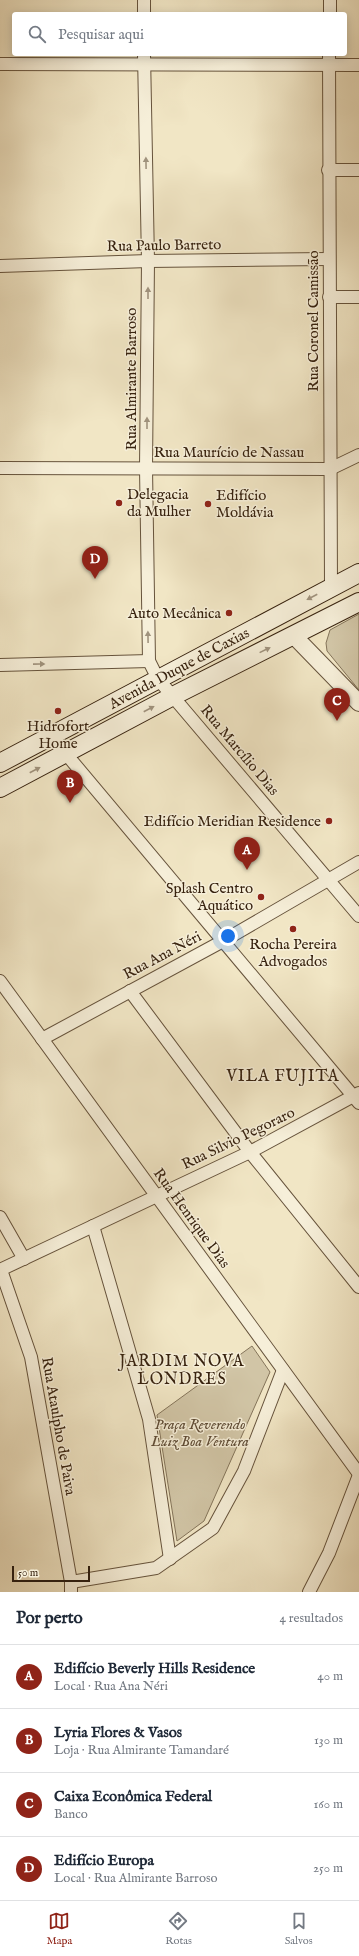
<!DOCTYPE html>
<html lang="pt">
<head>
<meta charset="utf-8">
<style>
	body { margin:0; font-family:"IM FELL English",serif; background:#f6f6f7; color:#1f2937 }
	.scale { position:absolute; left:12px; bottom:10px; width:78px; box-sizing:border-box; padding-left:4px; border:2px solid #37220f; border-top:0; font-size:11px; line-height:14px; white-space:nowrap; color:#37220f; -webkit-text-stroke:3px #f6efd9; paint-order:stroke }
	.you { position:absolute; left:228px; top:936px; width:14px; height:14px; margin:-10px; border:3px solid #fff; border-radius:50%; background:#1a73e8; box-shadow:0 0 0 6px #1a73e833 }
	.badge { display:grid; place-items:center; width:26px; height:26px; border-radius:50%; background:#8f2418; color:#fff; font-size:13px; font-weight:700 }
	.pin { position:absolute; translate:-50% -33px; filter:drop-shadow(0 1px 2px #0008) }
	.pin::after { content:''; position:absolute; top:21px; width:14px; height:12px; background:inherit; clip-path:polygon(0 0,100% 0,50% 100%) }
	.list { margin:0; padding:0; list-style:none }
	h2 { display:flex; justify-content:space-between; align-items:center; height:52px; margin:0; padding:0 16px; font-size:17px }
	h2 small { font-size:13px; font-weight:400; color:#747a83 }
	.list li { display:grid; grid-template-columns:26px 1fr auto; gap:12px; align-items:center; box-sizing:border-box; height:64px; padding:0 16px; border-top:1px solid #e0e1e3 }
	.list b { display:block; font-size:15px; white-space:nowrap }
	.list p { margin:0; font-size:13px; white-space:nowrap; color:#747a83 }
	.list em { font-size:13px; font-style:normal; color:#747a83 }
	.icon { flex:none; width:22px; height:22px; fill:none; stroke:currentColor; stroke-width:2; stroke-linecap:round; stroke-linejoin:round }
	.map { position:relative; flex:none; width:359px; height:1592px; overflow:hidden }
	.search { position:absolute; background:#fff; box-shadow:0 2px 10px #0003; left:12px; right:12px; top:12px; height:44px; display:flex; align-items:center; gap:10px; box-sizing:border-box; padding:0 14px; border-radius:4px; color:#747a83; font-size:15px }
	.sheet { height:308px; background:#fff }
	nav { display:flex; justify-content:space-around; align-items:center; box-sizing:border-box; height:56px; border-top:1px solid #e0e1e3; background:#fff; font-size:11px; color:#747a83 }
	nav a { display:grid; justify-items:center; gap:2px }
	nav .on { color:#8f2418 }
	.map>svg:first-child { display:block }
	.green { fill:#d1c5a6; stroke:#84745a }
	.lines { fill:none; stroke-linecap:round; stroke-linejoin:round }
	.minor-casing { stroke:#66533c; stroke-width:14 }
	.tertiary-casing { stroke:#66533c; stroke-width:18 }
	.secondary-casing { stroke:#37220f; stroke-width:20 }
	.minor { stroke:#f6efd9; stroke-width:12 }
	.tertiary { stroke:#f6efd9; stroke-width:16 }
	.secondary { stroke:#f6efd9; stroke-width:18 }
	.oneway { fill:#a0937e }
	.poi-dot { fill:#8f2418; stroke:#f6efd9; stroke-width:1.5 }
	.labels { text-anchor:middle; stroke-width:3; stroke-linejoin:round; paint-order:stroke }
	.street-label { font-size:15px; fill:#37220f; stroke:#f6efd9 }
	.poi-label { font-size:15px; fill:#37220f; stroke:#f6efd9; text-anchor:end }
	.park-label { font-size:15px; font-style:italic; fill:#5e4b35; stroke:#f6efd9 }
	.neighbourhood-label { font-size:16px; letter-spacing:1px; fill:#37220f; stroke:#f6efd9 }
</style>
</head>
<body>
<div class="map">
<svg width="359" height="1592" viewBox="0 0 359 1592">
	<rect width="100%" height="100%" fill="#f1e6c5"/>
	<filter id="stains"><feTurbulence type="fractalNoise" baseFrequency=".005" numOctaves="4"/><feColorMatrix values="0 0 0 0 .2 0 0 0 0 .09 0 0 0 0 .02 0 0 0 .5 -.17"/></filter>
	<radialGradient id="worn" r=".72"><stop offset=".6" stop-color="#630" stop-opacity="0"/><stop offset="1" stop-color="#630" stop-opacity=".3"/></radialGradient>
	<g class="green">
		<polygon points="359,614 359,690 327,651 326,643 330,630"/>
		<polygon points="252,1346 270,1372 204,1521 177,1541 157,1415"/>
	</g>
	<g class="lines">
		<g class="minor-casing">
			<g id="minor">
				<polyline points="144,0 144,14"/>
				<polyline points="330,14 330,0"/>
				<polyline points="144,54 148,261 146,468 149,661 158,679 359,916"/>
				<polyline points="329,54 331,587"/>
				<polyline points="0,64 359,65"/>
				<polyline points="328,170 359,170"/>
				<polyline points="0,266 148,261 328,259"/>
				<polyline points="329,297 359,297"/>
				<polyline points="0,468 330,469 359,455"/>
				<polyline points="0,665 149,661"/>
				<polyline points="51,736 359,1103"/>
				<polyline points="0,981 359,1474"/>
				<polyline points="130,991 250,1152 359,1287"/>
				<polyline points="42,1039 223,941 359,862"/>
				<polyline points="0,1217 24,1259"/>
				<polyline points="93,1226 149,1419 170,1559"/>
				<polyline points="0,1270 250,1152 359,1093"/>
				<polyline points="1,1270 31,1357 71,1582 71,1592"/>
				<polyline points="71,1582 156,1568 213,1528 244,1471 283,1370"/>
				<polyline points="309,1592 329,1553 359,1475"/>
			</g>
		</g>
		<g class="tertiary-casing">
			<polyline id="tertiary" points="294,636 359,703"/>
		</g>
		<g class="secondary-casing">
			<g id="secondary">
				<polyline points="0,763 359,573"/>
				<polyline points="0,788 173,696 359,602"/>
			</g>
		</g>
		<use href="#minor" class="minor"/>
		<use href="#tertiary" class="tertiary"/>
		<use href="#secondary" class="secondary"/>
	</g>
	<defs><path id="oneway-solid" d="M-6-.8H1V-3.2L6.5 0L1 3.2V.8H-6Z"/></defs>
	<g class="oneway">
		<use href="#oneway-solid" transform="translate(146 163) rotate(-91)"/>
		<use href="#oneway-solid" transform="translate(148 293) rotate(-90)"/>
		<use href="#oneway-solid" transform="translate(147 423) rotate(-90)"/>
		<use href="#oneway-solid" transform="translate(312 597) rotate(152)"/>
		<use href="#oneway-solid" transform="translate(148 637) rotate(-91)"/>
		<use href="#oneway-solid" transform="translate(265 650) rotate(-26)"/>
		<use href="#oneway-solid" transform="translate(39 664) rotate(-1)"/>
		<use href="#oneway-solid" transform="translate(149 709) rotate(-28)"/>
		<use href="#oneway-solid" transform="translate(35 770) rotate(-28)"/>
	</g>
	<g class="poi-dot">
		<circle cx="119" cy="503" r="4"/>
		<circle cx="208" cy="504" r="4"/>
		<circle cx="229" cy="613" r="4"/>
		<circle cx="58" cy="711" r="4"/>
		<circle cx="329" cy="821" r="4"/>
		<circle cx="261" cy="897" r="4"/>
		<circle cx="293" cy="929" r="4"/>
	</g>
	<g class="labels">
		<g class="street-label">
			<text transform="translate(164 245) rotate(-1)" y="5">Rua Paulo Barreto</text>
			<text transform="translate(313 321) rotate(-90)" y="5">Rua Coronel Camissão</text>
			<text transform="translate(131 379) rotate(-90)" y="5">Rua Almirante Barroso</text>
			<text x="229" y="457">Rua Maurício de Nassau</text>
			<text transform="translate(179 668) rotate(-28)" y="5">Avenida Duque de Caxias</text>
			<text transform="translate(240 750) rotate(50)" y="5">Rua Marcílio Dias</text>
			<text transform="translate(162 955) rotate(-28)" y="5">Rua Ana Néri</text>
			<text transform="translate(238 1138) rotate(-26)" y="5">Rua Silvio Pegoraro</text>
			<text transform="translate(192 1218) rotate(54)" y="5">Rua Henrique Dias</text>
			<text transform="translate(59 1426) rotate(80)" y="5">Rua Ataulpho de Paiva</text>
		</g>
		<g class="poi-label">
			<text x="127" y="499" text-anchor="start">Delegacia<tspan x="127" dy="17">da Mulher</tspan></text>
			<text x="216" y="500" text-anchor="start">Edifício<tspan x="216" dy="17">Moldávia</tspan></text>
			<text x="221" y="618">Auto Mecânica</text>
			<text x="58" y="731" text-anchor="middle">Hidrofort<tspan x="58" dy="17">Home</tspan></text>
			<text x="321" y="826">Edifício Meridian Residence</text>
			<text x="253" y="893">Splash Centro<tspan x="253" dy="17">Aquático</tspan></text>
			<text x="293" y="949" text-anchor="middle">Rocha Pereira<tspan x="293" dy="17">Advogados</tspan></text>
		</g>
		<g class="park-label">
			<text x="200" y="1429">Praça Reverendo<tspan x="200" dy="17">Luiz Boa Ventura</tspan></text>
		</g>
		<g class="neighbourhood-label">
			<text x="283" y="1081">VILA FUJITA</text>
			<text x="182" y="1366">JARDIM NOVA<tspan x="182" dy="18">LONDRES</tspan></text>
		</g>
	</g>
	<rect width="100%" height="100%" filter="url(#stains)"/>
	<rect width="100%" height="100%" fill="url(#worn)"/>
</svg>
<div class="scale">50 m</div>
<div class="you"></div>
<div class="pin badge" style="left:247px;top:870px">A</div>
<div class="pin badge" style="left:70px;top:803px">B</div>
<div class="pin badge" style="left:337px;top:721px">C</div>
<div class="pin badge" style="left:95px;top:579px">D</div>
<div class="search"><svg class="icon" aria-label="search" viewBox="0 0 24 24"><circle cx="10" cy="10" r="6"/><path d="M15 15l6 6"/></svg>Pesquisar aqui</div>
</div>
<section class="sheet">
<h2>Por perto<small>4 resultados</small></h2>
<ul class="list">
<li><span class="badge">A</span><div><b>Edifício Beverly Hills Residence</b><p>Local · Rua Ana Néri</p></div><em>40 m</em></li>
<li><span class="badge">B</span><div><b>Lyria Flores &amp; Vasos</b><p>Loja · Rua Almirante Tamandaré</p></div><em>130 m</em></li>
<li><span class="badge">C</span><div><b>Caixa Econômica Federal</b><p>Banco</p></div><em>160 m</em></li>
<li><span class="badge">D</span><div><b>Edifício Europa</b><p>Local · Rua Almirante Barroso</p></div><em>250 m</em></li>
</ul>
</section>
<nav>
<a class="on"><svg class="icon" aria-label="map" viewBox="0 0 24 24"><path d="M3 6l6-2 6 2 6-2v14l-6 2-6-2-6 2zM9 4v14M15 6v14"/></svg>Mapa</a>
<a><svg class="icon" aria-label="directions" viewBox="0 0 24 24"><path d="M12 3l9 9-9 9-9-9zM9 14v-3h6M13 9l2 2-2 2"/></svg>Rotas</a>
<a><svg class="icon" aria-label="saved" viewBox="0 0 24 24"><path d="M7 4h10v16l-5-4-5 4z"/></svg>Salvos</a>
</nav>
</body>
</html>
